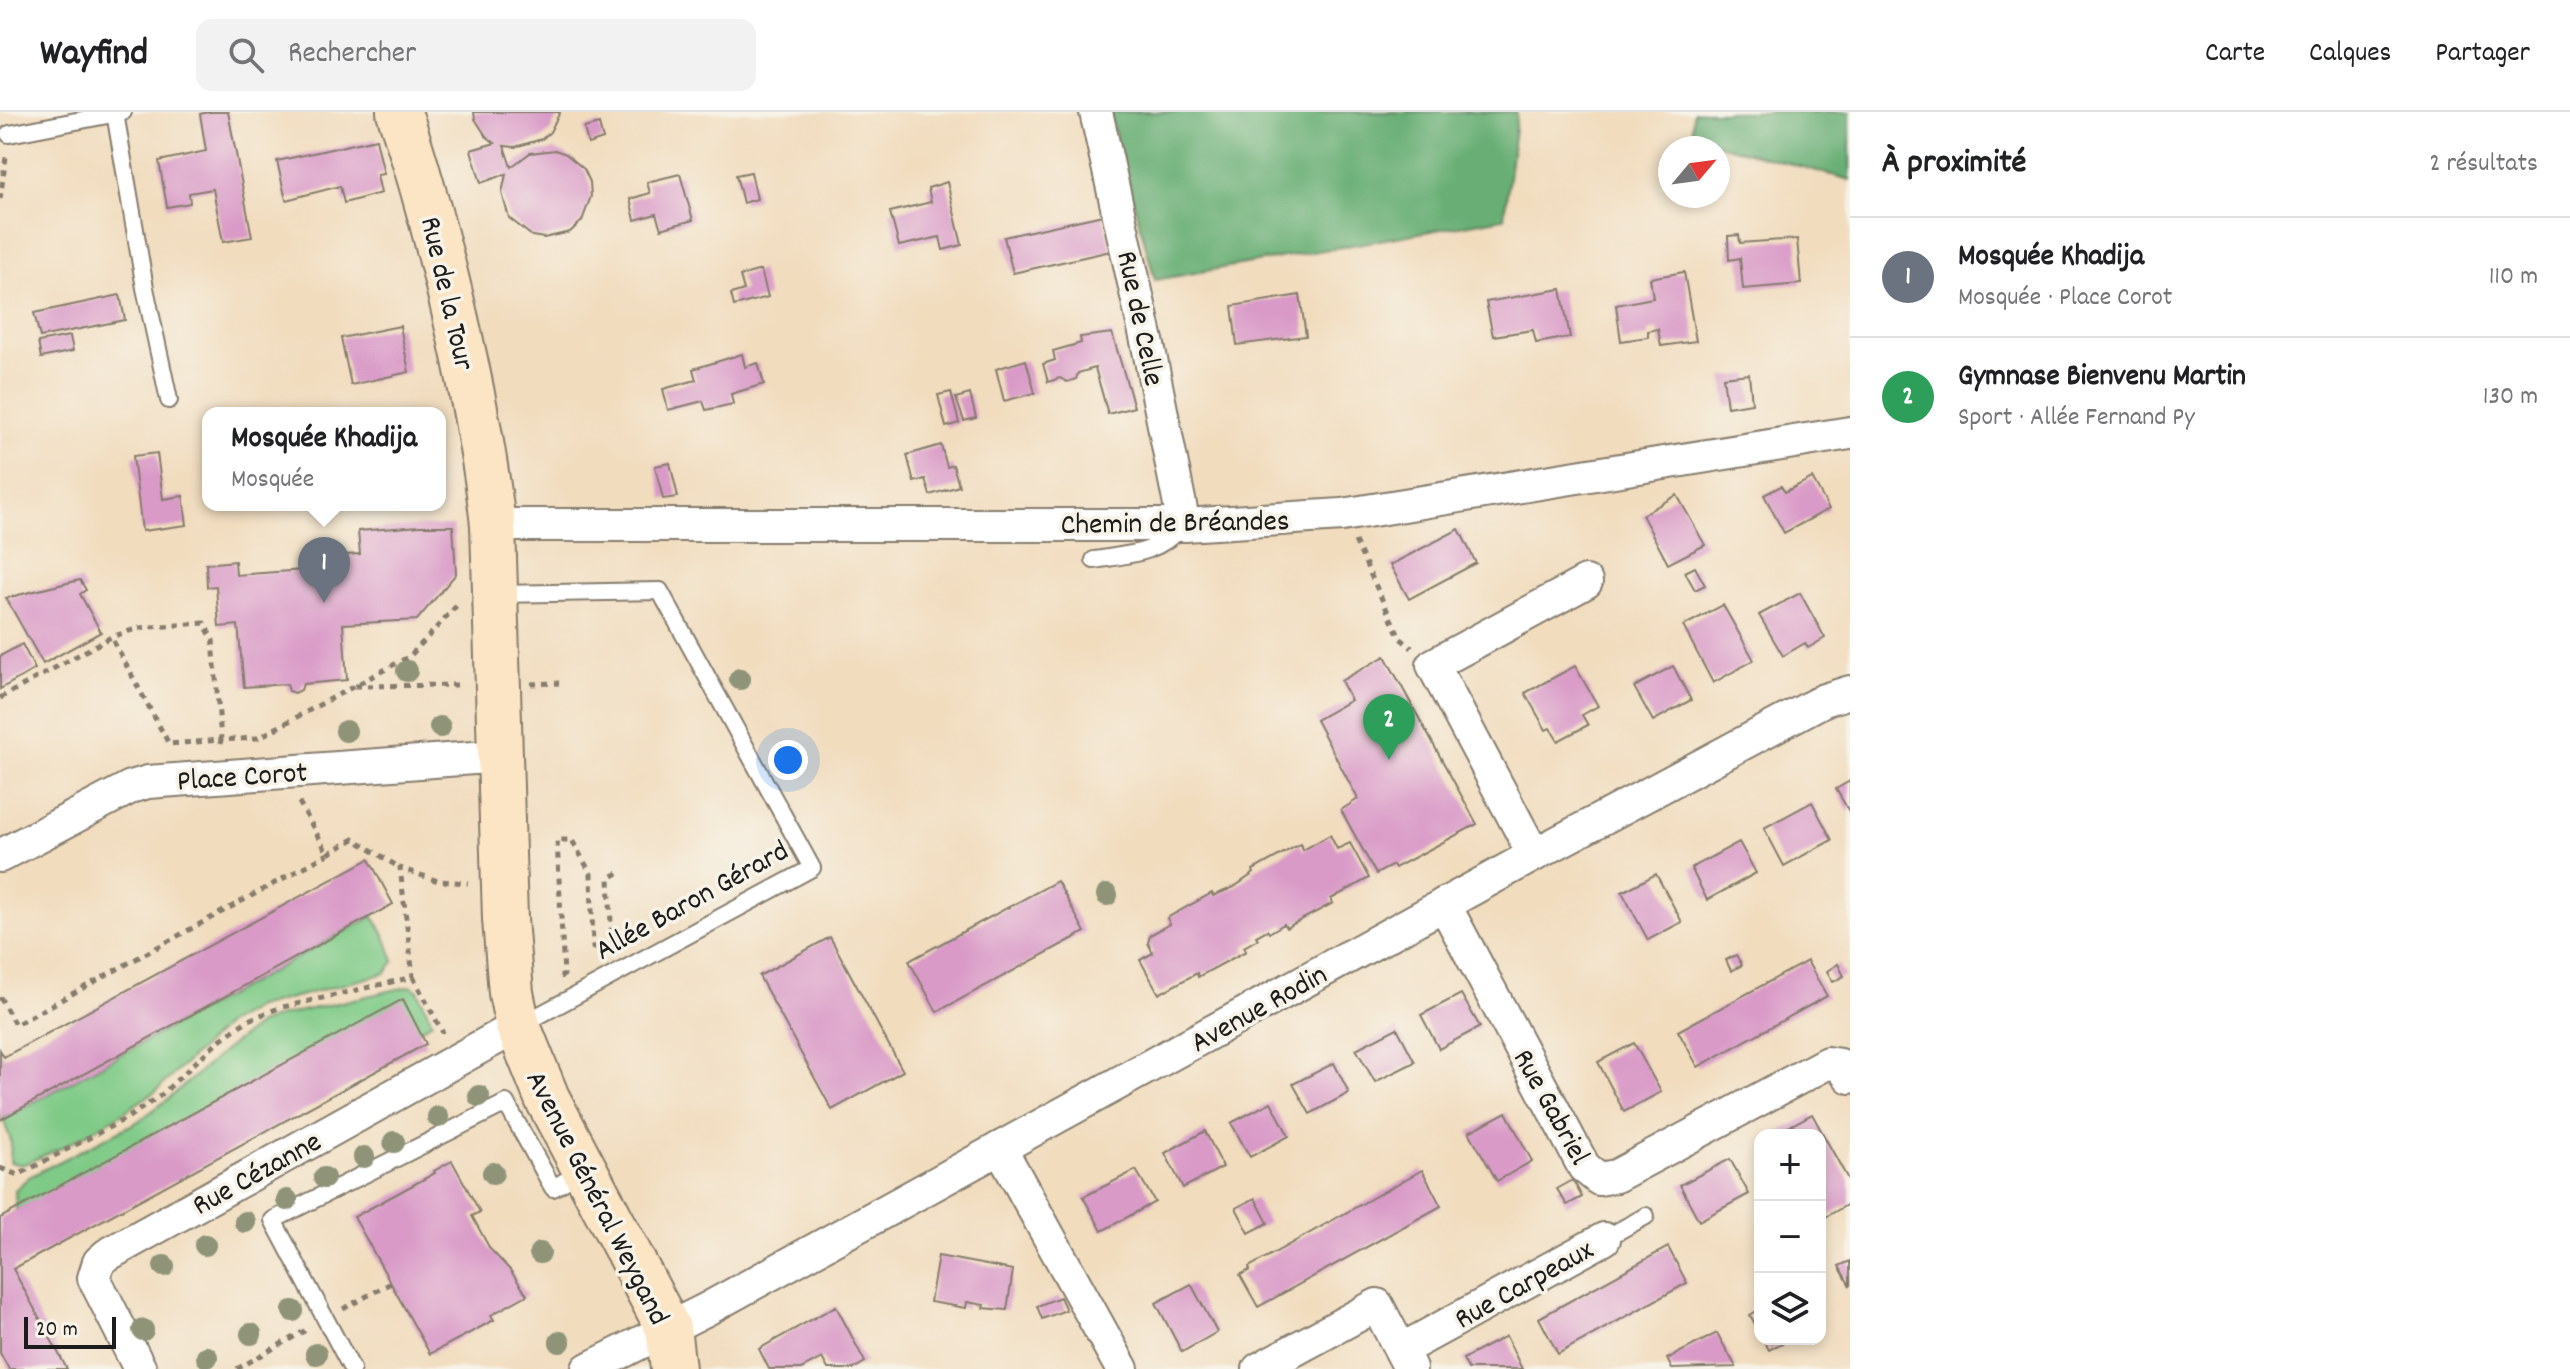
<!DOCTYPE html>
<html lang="fr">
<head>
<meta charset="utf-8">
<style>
	body { margin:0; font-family:Dekko,sans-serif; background:#f2f2f2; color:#202124 }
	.controls { position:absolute; right:24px; bottom:24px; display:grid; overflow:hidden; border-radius:16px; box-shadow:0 4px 12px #0003 }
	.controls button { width:72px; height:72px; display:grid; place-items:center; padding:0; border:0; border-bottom:2px solid #e0e0e0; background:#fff; color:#202124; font:40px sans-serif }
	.compass { position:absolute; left:1658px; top:24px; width:72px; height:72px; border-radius:50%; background:#fff; box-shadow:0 4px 12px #0003; rotate:61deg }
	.scale { position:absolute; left:24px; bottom:20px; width:92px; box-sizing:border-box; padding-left:8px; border:4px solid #1c1c1c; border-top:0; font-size:22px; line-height:28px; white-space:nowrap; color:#1c1c1c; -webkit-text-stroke:6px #f7f3e8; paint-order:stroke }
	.you { position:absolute; left:788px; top:648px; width:28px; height:28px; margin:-20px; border:6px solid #fff; border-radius:50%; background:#1a73e8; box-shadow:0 0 0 12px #1a73e833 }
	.badge { display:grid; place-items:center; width:52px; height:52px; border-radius:50%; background:#111827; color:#fff; font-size:26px; font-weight:700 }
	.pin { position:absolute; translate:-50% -66px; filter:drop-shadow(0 2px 4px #0008) }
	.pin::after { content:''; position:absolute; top:42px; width:28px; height:24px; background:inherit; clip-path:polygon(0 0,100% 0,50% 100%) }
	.popup { position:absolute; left:202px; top:295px; width:244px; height:104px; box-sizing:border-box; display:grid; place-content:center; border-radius:16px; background:#fff; filter:drop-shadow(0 2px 6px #0005); font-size:26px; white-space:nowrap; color:#757577 }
	.popup b { font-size:30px; color:#202124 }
	.popup::after { content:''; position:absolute; left:50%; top:100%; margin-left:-16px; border:16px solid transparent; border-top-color:#fff }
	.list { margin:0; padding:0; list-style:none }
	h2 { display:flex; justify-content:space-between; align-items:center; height:104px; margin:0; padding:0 32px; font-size:34px }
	h2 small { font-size:26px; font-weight:400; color:#757577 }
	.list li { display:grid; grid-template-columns:52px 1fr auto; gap:24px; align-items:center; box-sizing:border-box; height:120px; padding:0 32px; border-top:2px solid #e0e0e0 }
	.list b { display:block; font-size:30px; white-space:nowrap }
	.list p { margin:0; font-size:26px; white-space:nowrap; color:#757577 }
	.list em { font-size:26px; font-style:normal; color:#757577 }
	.icon { flex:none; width:44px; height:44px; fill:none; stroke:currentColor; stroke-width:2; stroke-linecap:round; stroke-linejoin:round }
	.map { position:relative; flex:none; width:1850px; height:1257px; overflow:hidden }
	header { display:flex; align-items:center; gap:48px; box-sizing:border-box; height:112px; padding:0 40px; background:#fff; border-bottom:2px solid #e0e0e0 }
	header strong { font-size:38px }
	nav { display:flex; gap:44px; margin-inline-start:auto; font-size:28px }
	.search { width:560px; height:72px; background:#f2f2f2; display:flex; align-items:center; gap:20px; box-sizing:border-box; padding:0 28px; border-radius:16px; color:#757577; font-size:30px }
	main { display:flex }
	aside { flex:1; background:#fff }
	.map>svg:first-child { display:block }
	.green { fill:#7fca87; stroke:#4e7352; stroke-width:2 }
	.forest { fill:#67ae74; stroke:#426548; stroke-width:2 }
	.building { fill:#d99ac7 }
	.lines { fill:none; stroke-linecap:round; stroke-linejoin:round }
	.lane-casing { stroke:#867c6d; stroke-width:20 }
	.street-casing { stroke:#867c6d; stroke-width:36 }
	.secondary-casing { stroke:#867c6d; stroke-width:48 }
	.path { stroke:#867c6d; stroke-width:5; stroke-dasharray:6 6; stroke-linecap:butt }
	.lane { stroke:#fff; stroke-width:16 }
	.street { stroke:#fff; stroke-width:32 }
	.secondary { stroke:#fce5c4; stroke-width:44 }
	.tree { fill:#8f9479 }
	.labels { text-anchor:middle; stroke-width:7; stroke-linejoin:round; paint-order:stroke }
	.street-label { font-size:30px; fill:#1c1c1c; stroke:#f7f3e8 }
</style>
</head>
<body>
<header>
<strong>Wayfind</strong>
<div class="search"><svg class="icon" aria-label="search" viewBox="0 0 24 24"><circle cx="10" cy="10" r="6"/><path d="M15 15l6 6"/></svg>Rechercher</div>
<nav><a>Carte</a><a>Calques</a><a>Partager</a></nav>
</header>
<main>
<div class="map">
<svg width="1850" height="1257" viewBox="0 0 1850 1257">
	<rect width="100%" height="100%" fill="#f7f3e8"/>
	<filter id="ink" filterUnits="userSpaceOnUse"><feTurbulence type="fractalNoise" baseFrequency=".0125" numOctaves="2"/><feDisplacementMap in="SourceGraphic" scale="16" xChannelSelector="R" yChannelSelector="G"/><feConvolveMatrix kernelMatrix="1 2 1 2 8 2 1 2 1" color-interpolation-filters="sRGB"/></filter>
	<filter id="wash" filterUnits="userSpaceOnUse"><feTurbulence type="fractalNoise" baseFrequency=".006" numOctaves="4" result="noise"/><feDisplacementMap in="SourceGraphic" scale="32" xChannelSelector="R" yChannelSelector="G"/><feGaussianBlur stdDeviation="1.8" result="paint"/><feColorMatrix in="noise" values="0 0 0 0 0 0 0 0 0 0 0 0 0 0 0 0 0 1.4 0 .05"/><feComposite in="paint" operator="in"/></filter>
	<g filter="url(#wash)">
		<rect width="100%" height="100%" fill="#f1dcbe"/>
		<g class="green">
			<polygon points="373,804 385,824 394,849 386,861 257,895 227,912 156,979 115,1006 61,1036 22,1053 10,1050 11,1029 3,1007"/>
			<polygon points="411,874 418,879 432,910 419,918 16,1098 15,1078 29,1065 137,1010 167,988 225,938 259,912 280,904"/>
		</g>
		<g class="forest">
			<polygon points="1109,0 1517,0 1504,106 1155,168"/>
			<polygon points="1693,0 1850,0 1850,68 1692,25"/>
		</g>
		<g id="blocks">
			<g class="building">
				<polygon points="208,0 228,0 252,125 223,130 213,77 189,81 190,91 167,95 159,49 206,39 200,2"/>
				<polygon points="474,0 560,0 550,20 542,27 515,35 504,34 511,55 530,41 555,38 566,42 584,57 590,70 591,84 582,109 570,120 544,126 532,124 509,106 502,81 506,62 481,71 471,38 495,31 486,24 475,7"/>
				<polygon points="599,12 603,27 588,32 584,16"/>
				<polygon points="376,27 384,62 377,63 381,81 344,91 340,74 286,88 277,49"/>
				<polygon points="751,60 757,87 743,91 736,63"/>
				<polygon points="680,62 693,108 661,117 656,102 635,108 630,87 650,81 647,70"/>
				<polygon points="947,70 962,133 943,138 940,125 899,134 890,100 931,90 928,76"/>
				<polygon points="1103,103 1111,139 1013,161 1004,125"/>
				<polygon points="1739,123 1740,131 1797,127 1801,172 1743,177 1740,146 1729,148 1728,124"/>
				<polygon points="761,158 768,185 734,194 731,182 744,178 740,164"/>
				<polygon points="1684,160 1696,229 1661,234 1658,217 1648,219 1648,225 1621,229 1616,193 1653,186 1650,166"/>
				<polygon points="1561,177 1570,225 1536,231 1533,218 1493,224 1486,190"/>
				<polygon points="120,183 125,208 40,225 34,201"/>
				<polygon points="1300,183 1306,224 1237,233 1232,194"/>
				<polygon points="400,214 409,260 351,273 341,226"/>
				<polygon points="1112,221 1134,295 1108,302 1095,256 1078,261 1076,267 1067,270 1060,266 1048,270 1043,252 1055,248 1053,239 1081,231 1080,225"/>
				<polygon points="70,224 73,239 41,246 38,230"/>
				<polygon points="742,242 745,255 758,251 764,272 731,282 733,292 706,298 703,289 668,298 663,277 696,268 693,257"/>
				<polygon points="1026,248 1035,281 1004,289 996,257"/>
				<polygon points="1749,262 1752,291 1727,295 1723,265"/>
				<polygon points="951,280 959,311 946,315 938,283"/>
				<polygon points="970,282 976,306 964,309 956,286"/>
				<polygon points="941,333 947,355 953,353 959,374 930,383 925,367 914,370 907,343"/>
				<polygon points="157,341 163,387 183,384 187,413 142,419 133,344"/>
				<polygon points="670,351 678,385 663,387 655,354"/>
				<polygon points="1812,366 1829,397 1784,421 1764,383 1781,374 1785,380"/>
				<polygon points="1677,383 1705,433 1668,452 1642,403"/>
				<polygon points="420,414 453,414 456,462 417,508 343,512 347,568 303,572 301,578 295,581 289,579 287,572 244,575 238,513 219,515 216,474 207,475 206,452 235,449 236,463 317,457 316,445 360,442 358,419"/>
				<polygon points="1459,417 1476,451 1409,487 1390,453"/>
				<polygon points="1695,455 1705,473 1695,478 1685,460"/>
				<polygon points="80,468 86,478 80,482 101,520 43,552 6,486"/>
				<polygon points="1800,481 1825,526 1808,536 1805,531 1783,544 1759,503"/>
				<polygon points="1723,493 1754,548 1713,571 1683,514"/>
				<polygon points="22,532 35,557 0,577 0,544"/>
				<polygon points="1385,544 1477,712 1395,756 1393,753 1376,762 1341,698 1358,687 1316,608 1351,588 1341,569"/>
				<polygon points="1575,554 1598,594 1582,603 1588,613 1558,629 1550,616 1546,618 1525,581"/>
				<polygon points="1673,554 1691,588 1653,609 1634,575"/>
				<polygon points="1850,669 1850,701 1836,677"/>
				<polygon points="1812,690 1832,728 1784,754 1764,716"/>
				<polygon points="1330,723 1337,737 1350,731 1369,766 1331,787 1333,791 1286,816 1284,812 1269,821 1267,818 1256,824 1258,827 1244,835 1246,839 1198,865 1197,861 1159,882 1140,848 1153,841 1148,831 1150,823 1170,812 1167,806 1212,781 1213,784 1234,775 1254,761 1253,758 1300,732 1303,738"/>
				<polygon points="1739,730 1756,761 1707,788 1691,756"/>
				<polygon points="369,747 393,792 0,1008 0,938 4,945"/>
				<polygon points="1656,762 1682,810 1648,828 1622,780"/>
				<polygon points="1057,769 1085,820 937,900 909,849"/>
				<polygon points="830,825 903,959 832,998 759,864"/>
				<polygon points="1736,843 1742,853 1731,859 1726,848"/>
				<polygon points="1807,849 1827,884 1698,955 1678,919"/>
				<polygon points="1838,852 1844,864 1833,870 1827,859"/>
				<polygon points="1461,882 1480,915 1439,937 1421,903"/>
				<polygon points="403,887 426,932 13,1157 67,1257 9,1257 0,1241 0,1106"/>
				<polygon points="1397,916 1415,950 1375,970 1356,937"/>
				<polygon points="1634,931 1661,980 1624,1000 1598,950"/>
				<polygon points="1334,951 1349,981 1310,1002 1293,972"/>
				<polygon points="1271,990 1289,1024 1250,1045 1231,1011"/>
				<polygon points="1506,1000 1532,1049 1497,1069 1469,1020"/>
				<polygon points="1812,1002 1850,1071 1850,1091 1822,1107 1820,1023 1777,1021"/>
				<polygon points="1205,1019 1223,1055 1183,1076 1165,1041"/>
				<polygon points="1730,1047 1749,1082 1699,1109 1680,1073"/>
				<polygon points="452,1049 480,1100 472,1104 490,1137 510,1158 527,1183 491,1203 494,1208 430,1242 354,1105 435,1061 434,1059"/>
				<polygon points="1136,1058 1155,1090 1102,1119 1083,1085"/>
				<polygon points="1422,1058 1441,1094 1258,1195 1240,1163 1250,1158 1249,1155"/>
				<polygon points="1573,1068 1582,1085 1567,1093 1557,1077"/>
				<polygon points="1255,1086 1268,1111 1249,1121 1236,1096"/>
				<polygon points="1668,1135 1687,1171 1558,1242 1539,1206"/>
				<polygon points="938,1144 1013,1158 1007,1198 983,1196 984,1193 967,1190 966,1196 930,1190"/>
				<polygon points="1850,1149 1850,1174 1839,1154"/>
				<polygon points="1191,1172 1217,1220 1182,1240 1156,1191"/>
				<polygon points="1060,1185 1066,1198 1042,1207 1037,1194"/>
				<polygon points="836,1194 865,1250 853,1257 828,1257 822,1246 801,1257 769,1257 759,1237"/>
				<polygon points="1760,1197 1760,1221 1750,1203"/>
				<polygon points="1717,1221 1736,1255 1672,1257 1667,1247"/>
				<polygon points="1506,1224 1522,1257 1468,1257 1463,1247"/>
				<polygon points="1763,1227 1789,1227 1769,1238"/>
			</g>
		</g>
	</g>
	<g filter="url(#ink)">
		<use href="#blocks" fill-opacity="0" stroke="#867c6d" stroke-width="2"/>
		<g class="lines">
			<g class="lane-casing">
				<g id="lane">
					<polyline points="115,1 145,176 169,288"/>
					<polyline points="9,22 123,0"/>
					<path d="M1094 448C1130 442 1156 443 1182 414"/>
					<polyline points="497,482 660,479 812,756 521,913"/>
					<polyline points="1604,1127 1646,1104"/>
					<polyline points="352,1257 273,1108 506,991 553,1076 583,1059"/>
				</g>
			</g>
			<g class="street-casing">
				<g id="street">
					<polyline points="1096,0 1149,238 1184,413"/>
					<polyline points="493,413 1184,413 1342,403 1850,321"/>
					<polyline points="1534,743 1433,553 1586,470"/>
					<polyline points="0,744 131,675 148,670 501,644"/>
					<polyline points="1444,792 1584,1055 1599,1067 1616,1064 1827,951 1840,953 1850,965"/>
					<polyline points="1000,1036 1122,1257"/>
					<polyline points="1401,1238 1604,1127"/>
					<polyline points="140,1257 94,1166 99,1150 107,1143 518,914"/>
					<polyline points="588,1257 707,1197 1534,743 1824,588 1850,580"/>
					<polyline points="1259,1257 1377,1193 1410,1256"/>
				</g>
			</g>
			<g class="secondary-casing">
				<path id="secondary" d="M399 0C424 75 443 149 460 225 474 288 486 349 493 413L505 807 511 881 518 914 547 986 668 1216 673 1257"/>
			</g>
			<g class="path">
				<polyline points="0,87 6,45"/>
				<polyline points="1355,429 1400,526 1412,536"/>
				<polyline points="531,572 559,571"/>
				<polyline points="355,574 461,573"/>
				<polyline points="0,586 111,525 139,516 204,511 213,528 221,628 169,632 111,525"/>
				<polyline points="220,632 221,628 258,626 410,544 459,491"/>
				<polyline points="299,690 328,742 354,727 400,756"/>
				<polyline points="413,865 443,921"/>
				<polyline points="560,865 564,863 557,728 572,728 591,762 593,836 612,835 609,766 620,760"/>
				<polyline points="0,885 15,913 328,742"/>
				<polyline points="0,1056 18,1063 127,1006 160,984 217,930 248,908 279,896 413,865 400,756 438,769 468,771"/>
				<polyline points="343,1197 391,1171"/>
				<polyline points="237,1257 306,1218"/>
			</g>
			<use href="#lane" class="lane"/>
			<use href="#street" class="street"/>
			<use href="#secondary" class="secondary"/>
		</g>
		<g class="tree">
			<circle cx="407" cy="559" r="11"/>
			<circle cx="740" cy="567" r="11"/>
			<circle cx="440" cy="615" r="11"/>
			<circle cx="346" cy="619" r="11"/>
			<circle cx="1107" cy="783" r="11"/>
			<circle cx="479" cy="984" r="11"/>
			<circle cx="438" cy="1005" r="11"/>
			<circle cx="394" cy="1030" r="11"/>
			<circle cx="364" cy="1045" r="11"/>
			<circle cx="493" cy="1061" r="11"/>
			<circle cx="324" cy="1066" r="11"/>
			<circle cx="287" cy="1088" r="11"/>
			<circle cx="245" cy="1110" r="11"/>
			<circle cx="205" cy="1133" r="11"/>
			<circle cx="540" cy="1141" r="11"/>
			<circle cx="164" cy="1154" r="11"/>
			<circle cx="293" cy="1199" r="11"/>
			<circle cx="143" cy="1218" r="11"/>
			<circle cx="251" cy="1222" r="11"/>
			<circle cx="560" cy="1230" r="11"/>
			<circle cx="316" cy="1242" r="11"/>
			<circle cx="207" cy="1245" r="11"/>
		</g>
	</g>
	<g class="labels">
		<g class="street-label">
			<text transform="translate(449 181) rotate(77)" y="10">Rue de la Tour</text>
			<text transform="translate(1142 206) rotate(78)" y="10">Rue de Celle</text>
			<text transform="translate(1175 409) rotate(-1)" y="10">Chemin de Bréandes</text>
			<text transform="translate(242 663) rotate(-4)" y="10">Place Corot</text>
			<text transform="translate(691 787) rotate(-29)" y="10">Allée Baron Gérard</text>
			<text transform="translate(1258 895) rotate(-29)" y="10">Avenue Rodin</text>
			<text transform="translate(1553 994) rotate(61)" y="10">Rue Gabriel</text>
			<text transform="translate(256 1060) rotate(-29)" y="10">Rue Cézanne</text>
			<text transform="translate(599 1085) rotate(63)" y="10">Avenue Général Weygand</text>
			<text transform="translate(1523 1171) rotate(-29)" y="10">Rue Carpeaux</text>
		</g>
	</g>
</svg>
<div class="controls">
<button>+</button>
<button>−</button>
<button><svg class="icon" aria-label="layers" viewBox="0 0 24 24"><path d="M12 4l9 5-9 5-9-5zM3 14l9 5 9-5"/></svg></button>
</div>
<svg class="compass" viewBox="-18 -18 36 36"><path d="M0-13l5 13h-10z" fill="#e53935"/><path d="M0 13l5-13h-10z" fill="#757577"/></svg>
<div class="scale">20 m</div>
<div class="you"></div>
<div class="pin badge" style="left:324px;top:491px;background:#6b7280">1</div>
<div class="popup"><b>Mosquée Khadija</b>Mosquée</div>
<div class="pin badge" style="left:1389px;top:648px;background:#2e9e5b">2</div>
</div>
<aside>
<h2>À proximité<small>2 résultats</small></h2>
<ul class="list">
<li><span class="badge" style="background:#6b7280">1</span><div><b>Mosquée Khadija</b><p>Mosquée · Place Corot</p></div><em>110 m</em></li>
<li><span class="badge" style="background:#2e9e5b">2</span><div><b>Gymnase Bienvenu Martin</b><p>Sport · Allée Fernand Py</p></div><em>130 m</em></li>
</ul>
</aside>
</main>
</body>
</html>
